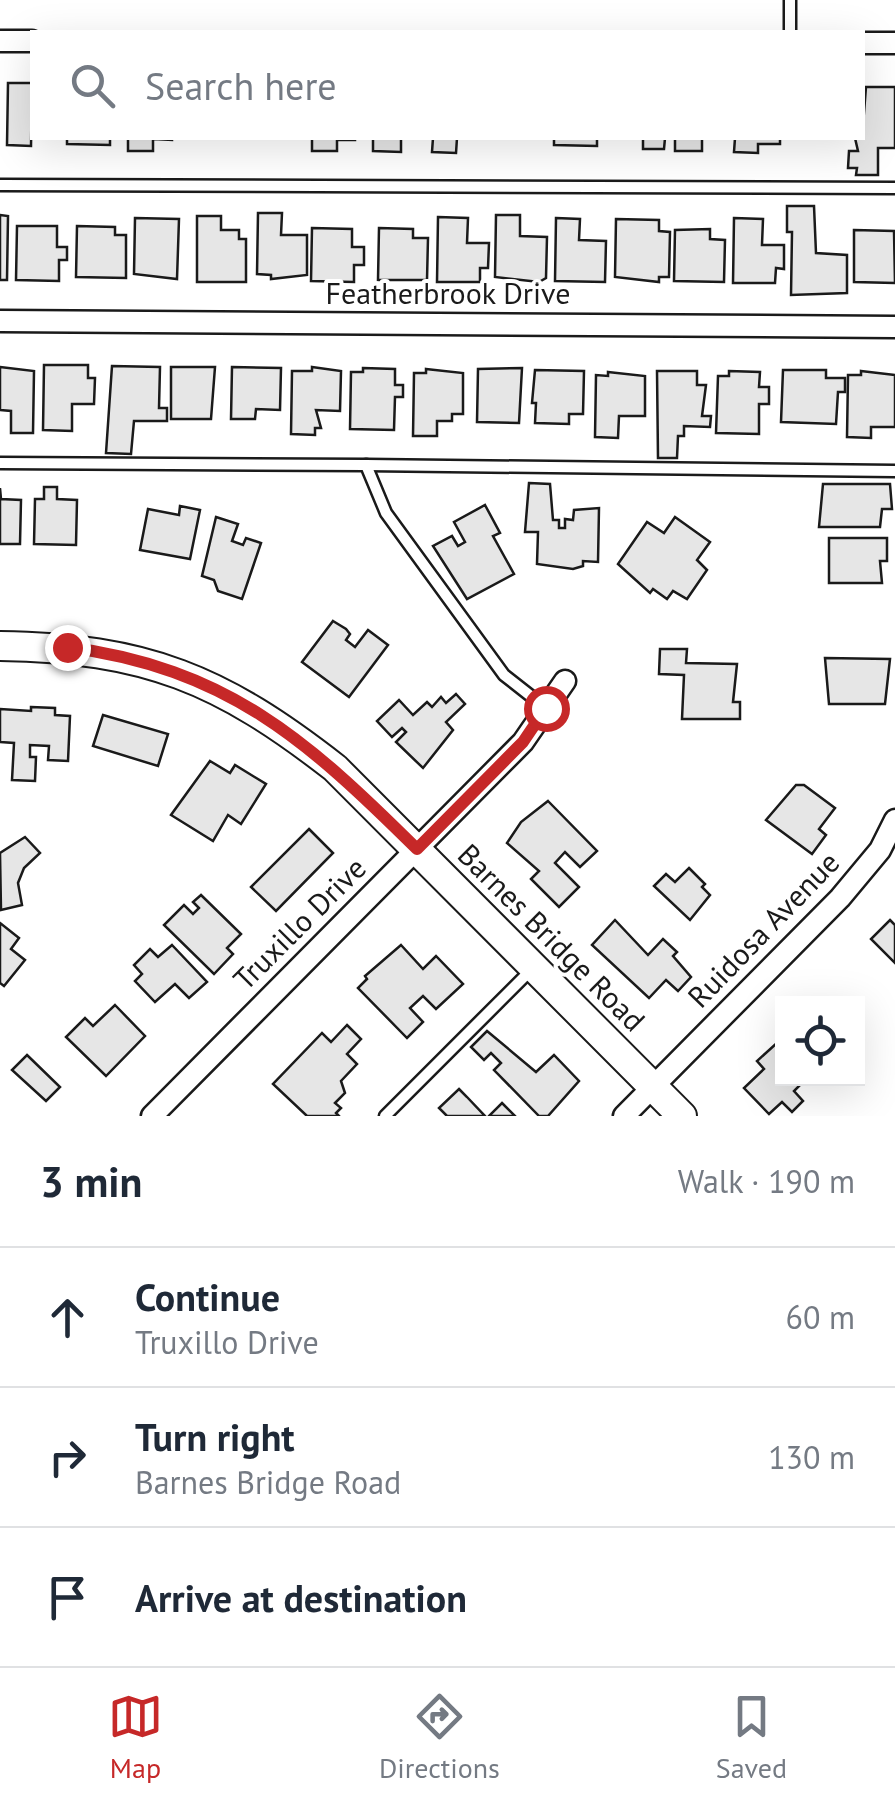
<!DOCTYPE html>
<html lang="en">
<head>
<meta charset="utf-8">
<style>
	body { margin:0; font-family:"PT Sans",sans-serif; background:#f6f6f7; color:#1f2937 }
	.controls { position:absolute; right:30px; bottom:30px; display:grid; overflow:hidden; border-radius:0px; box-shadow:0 10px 40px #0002 }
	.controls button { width:90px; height:90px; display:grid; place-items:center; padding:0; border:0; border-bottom:2px solid #e0e1e3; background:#fff; color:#1f2937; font:50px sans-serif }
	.stop { position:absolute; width:30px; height:30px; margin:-22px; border:8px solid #c62828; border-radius:50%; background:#fff }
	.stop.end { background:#c62828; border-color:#fff; box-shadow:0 2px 10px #0008 }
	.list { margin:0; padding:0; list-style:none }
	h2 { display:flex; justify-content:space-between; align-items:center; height:130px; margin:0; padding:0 40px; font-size:42px }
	h2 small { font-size:32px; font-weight:400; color:#747a83 }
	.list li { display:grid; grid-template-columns:65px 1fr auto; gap:30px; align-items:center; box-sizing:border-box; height:140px; padding:0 40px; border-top:2px solid #e0e1e3 }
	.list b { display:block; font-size:38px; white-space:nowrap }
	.list p { margin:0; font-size:32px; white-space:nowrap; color:#747a83 }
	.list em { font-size:32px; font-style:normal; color:#747a83 }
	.icon { flex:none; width:55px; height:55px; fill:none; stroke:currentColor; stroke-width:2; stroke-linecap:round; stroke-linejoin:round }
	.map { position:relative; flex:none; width:895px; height:1116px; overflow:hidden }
	.search { position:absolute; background:#fff; box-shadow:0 10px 40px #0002; left:30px; right:30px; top:30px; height:110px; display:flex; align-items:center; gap:25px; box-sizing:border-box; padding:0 35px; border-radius:0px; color:#747a83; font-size:38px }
	.sheet { height:550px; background:#fff }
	nav { display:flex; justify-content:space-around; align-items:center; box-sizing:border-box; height:140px; border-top:2px solid #e0e1e3; background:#fff; font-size:28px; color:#747a83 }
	nav a { display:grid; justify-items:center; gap:5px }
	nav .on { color:#c62828 }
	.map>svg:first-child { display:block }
	.building { fill:#e6e6e6; stroke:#1a1a1a; stroke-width:2.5 }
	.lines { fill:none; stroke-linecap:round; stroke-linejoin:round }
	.lane-casing { stroke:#1a1a1a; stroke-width:15 }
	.street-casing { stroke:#1a1a1a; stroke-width:25 }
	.secondary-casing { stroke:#1a1a1a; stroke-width:32 }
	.lane { stroke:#fff; stroke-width:10 }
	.street { stroke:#fff; stroke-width:20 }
	.secondary { stroke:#fff; stroke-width:28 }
	.route { stroke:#c62828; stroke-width:12 }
	.labels { text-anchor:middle; stroke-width:8; stroke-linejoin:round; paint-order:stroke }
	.street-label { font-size:30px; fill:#1a1a1a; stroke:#fff }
</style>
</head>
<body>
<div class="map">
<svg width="895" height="1116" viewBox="0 0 895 1116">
	<rect width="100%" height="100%" fill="#fff"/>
	<g class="building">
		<polygon points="8,83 32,83 31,146 7,145"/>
		<polygon points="866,87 895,87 895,148 878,148 878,175 856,175 857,168 848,168 849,151 858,151 855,138 862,138"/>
		<polygon points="67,138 110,138 110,145 67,144"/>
		<polygon points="128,138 172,138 172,140 153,139 153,151 128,151"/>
		<polygon points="312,138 355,138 355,140 337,140 337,151 312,151"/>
		<polygon points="373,138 401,138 401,152 373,151"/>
		<polygon points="433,138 457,138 456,153 432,152"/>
		<polygon points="554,138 597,138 597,146 554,145"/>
		<polygon points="643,138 665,138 664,149 643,149"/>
		<rect x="675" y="138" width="27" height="13"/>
		<polygon points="735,138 780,138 780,144 758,144 758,153 734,152"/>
		<polygon points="787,206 814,206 816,253 847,255 847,293 791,295 792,232 787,232"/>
		<polygon points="258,213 282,213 281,235 307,235 307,275 271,279 271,275 257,274"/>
		<polygon points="0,215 8,216 7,280 0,280"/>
		<polygon points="496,215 520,215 520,236 547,237 546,278 539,282 495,277"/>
		<polygon points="197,216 221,216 221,230 239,230 239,239 246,239 246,282 197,282"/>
		<polygon points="438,217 468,218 467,243 489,243 488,268 480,268 480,282 437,282"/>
		<polygon points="135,218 179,219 177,279 134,274"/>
		<polygon points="556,218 580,219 579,240 606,241 605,282 555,281"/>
		<polygon points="734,218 763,219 762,245 784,245 784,269 776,268 775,283 733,283"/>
		<polygon points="616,219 659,220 659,231 670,232 669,277 659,277 659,282 615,277"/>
		<polygon points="17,226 57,226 57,247 67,247 67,260 59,260 59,281 16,280"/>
		<polygon points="77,226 115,227 115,235 126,235 126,278 76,277"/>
		<polygon points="312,228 352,229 352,247 364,247 364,265 354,265 354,282 311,281"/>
		<polygon points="379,228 413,229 413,238 428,238 427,280 378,280"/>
		<polygon points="710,229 710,239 725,240 724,282 674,281 675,230"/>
		<polygon points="854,230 894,231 895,283 854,282"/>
		<polygon points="44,365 88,365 88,378 95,378 94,404 72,404 72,431 43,430"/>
		<polygon points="112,366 160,367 159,408 167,408 167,421 134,421 131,454 106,453"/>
		<polygon points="0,367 34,371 33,433 11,433 11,411 0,410"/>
		<polygon points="171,367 215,367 211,419 171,419"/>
		<polygon points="232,367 281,368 280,410 256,409 255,419 231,419"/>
		<polygon points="312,367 341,371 340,411 316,410 321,428 315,428 315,435 291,434 292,371 312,371"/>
		<polygon points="363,368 395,369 395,385 403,385 403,397 395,397 394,430 350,429 351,372 363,372"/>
		<polygon points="522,368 519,423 477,422 478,369"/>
		<polygon points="426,369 463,373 463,414 452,414 452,421 437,421 437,436 413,436 414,373 426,373"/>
		<polygon points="535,370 584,371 583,414 569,414 569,424 535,423 536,403 532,403"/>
		<polygon points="783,370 826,370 826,378 845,378 845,392 838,392 836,424 781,422"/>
		<polygon points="657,371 697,371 697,385 706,385 702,416 711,416 710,427 684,426 684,436 678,436 677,458 658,458"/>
		<polygon points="729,371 760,372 759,387 769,387 769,404 759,404 759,434 716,433 718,376 729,376"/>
		<polygon points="861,371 895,375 895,427 871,427 871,438 847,437 848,375 861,375"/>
		<polygon points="608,372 645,376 645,416 619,416 618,438 595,437 596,375 608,376"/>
		<polygon points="529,483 550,484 553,520 559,520 559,528 565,528 565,519 573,520 574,510 599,508 598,562 583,561 583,566 573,569 537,564 538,532 525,532"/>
		<polygon points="823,484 890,484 892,509 882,509 880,527 819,527"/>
		<polygon points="44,487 57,487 57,499 77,500 76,545 34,544 35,499 44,499"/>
		<polygon points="0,488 1,499 21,500 20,544 0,544"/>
		<polygon points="485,505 500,533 493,536 514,574 467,599 433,546 452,536 458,546 465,542 454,522"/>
		<polygon points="180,506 200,510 190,559 140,550 148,509 179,515"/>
		<polygon points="216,517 238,524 232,541 243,545 246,538 261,543 242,599 218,591 214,580 202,576"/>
		<polygon points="675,517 710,542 697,560 707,570 687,599 673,591 667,599 653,589 650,593 618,564 647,522 664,533"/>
		<polygon points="829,538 887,538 887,561 880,561 882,583 829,583"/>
		<polygon points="333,621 346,629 350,634 346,640 355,647 368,630 388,645 349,697 302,662"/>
		<polygon points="660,649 687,649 686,663 737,664 733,702 740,702 740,719 682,719 684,675 659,674"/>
		<polygon points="825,658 890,659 885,704 829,704"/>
		<polygon points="456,694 465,704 446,722 453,730 423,768 396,742 406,732 402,728 392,737 377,721 399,700 413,715 427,702 432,707 441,697 446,703"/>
		<polygon points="31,707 55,708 55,715 70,716 68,761 48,760 49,746 30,745 30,757 36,757 35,781 12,780 14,743 0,742 0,709 31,711"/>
		<polygon points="103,715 168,734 158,766 93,746"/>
		<polygon points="210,761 230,773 235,765 266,784 241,824 228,815 213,841 171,815"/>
		<polygon points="796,785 804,785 835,808 819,829 826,835 812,854 766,820"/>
		<polygon points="548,801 597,851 580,867 565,852 555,863 579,887 559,907 531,879 539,871 507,843 521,822"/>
		<polygon points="309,829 333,853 276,911 251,887"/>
		<polygon points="25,837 40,853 24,868 18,883 22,905 1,910 0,853"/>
		<polygon points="689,868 705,884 702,887 710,895 690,920 654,886 666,874 675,882"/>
		<polygon points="201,895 241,934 227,948 233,954 214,974 164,925 184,905 193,914 199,908 193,902"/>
		<polygon points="615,920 648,955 663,939 677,952 673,956 691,977 678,991 666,980 649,998 592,945"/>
		<polygon points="890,920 895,925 895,963 871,939"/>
		<polygon points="0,923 19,938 11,949 25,960 4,986 0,983"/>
		<polygon points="172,945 207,982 189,998 175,984 155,1002 135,981 142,974 134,965 150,949 158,957"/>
		<polygon points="401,945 423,969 436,956 463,984 436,1009 423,996 410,1008 423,1022 407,1038 358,988 367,979 365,976"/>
		<polygon points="115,1005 145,1036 106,1076 66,1037 85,1018 93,1026"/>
		<polygon points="347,1025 361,1039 347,1054 357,1064 341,1081 345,1093 335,1103 341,1108 336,1113 339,1116 307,1116 273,1084 322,1033 331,1042"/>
		<polygon points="487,1031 536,1072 554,1055 579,1081 548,1116 539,1116 494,1070 501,1063 491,1053 484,1060 471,1047"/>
		<polygon points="778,1042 782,1046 782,1078 807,1078 794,1091 803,1101 792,1112 782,1102 769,1114 744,1088 764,1069 757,1061"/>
		<polygon points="27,1055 60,1087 46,1101 12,1070"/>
		<polygon points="459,1089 467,1097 485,1116 447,1116 439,1108"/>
		<polygon points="502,1103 515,1116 489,1116"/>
	</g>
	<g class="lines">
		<g class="lane-casing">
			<g id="lane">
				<polyline points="790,0 790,32"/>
				<polyline points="0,185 895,188"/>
				<polyline points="0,463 366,465 386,513 504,675 546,708"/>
				<polyline points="366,465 895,471"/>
				<polyline points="385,1116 533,968"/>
			</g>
		</g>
		<g class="street-casing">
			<g id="street">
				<polyline points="0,41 32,41"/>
				<polyline points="862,43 895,43"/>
				<polyline points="0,321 895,327"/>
				<polyline points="152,1116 523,742 565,681"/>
				<polyline points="624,1116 840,898 880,850 895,820"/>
			</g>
		</g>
		<g class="secondary-casing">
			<path id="secondary" d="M0 646C146 648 221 679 335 768L682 1116"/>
		</g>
		<use href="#lane" class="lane"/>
		<use href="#street" class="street"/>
		<use href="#secondary" class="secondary"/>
	</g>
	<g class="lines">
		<path class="route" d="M67 647C227 668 307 740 417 849L523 742 546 708"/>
	</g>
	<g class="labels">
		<g class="street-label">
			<text x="448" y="304">Featherbrook Drive</text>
			<text transform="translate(300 924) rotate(-45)" y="10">Truxillo Drive</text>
			<text transform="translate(764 930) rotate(-46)" y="10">Ruidosa Avenue</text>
			<text transform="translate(551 938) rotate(45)" y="10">Barnes Bridge Road</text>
		</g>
	</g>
</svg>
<div class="controls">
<button><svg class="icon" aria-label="locate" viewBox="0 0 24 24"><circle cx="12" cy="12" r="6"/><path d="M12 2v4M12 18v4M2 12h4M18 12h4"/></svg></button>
</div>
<div class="stop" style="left:546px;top:708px"></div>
<div class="stop end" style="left:67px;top:647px"></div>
<div class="search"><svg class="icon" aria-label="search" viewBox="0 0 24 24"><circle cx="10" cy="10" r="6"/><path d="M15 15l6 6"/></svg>Search here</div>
</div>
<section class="sheet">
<h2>3 min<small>Walk · 190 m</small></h2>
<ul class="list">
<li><svg class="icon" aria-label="ahead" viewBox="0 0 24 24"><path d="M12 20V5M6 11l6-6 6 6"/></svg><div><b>Continue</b><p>Truxillo Drive</p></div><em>60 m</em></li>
<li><svg class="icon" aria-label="right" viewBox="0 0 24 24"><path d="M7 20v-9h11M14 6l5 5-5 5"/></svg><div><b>Turn right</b><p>Barnes Bridge Road</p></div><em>130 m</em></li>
<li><svg class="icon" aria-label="arrive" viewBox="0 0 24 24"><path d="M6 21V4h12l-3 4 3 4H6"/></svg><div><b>Arrive at destination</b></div></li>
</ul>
</section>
<nav>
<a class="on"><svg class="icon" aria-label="map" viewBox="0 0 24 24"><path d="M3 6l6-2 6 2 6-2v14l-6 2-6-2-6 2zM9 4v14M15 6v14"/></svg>Map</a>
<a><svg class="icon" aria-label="directions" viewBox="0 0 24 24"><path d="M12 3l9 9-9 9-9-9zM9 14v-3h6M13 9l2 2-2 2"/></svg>Directions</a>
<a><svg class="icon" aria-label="saved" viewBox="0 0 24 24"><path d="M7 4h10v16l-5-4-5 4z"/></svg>Saved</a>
</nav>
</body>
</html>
